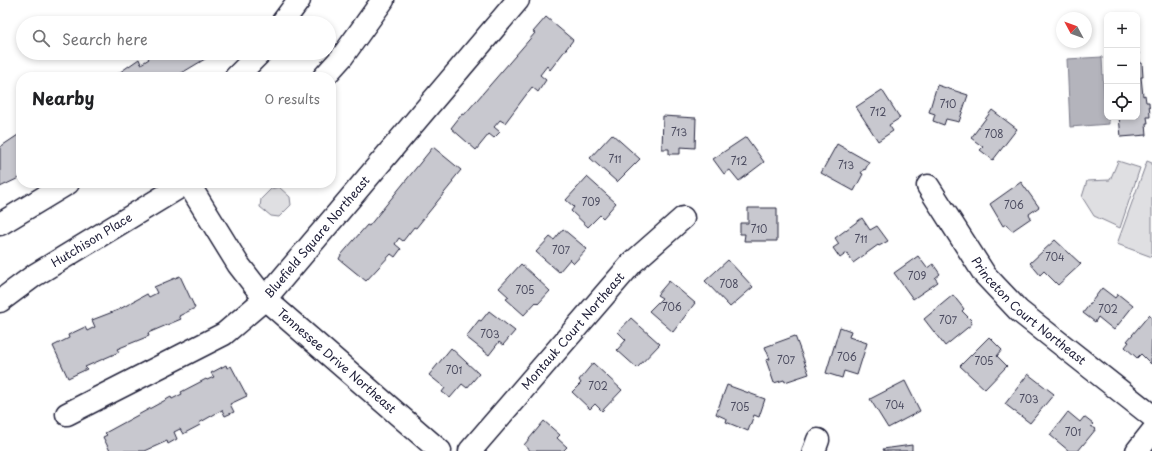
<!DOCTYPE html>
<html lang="en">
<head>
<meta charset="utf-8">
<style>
	body { margin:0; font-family:"Playpen Sans",sans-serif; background:#f2f2f2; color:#202124 }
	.controls { position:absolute; right:12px; top:12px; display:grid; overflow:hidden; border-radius:8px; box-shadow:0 2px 6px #0003 }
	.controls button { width:36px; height:36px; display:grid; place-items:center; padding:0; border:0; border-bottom:1px solid #e0e0e0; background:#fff; color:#202124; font:20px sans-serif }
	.compass { position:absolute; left:1056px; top:12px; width:36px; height:36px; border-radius:50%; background:#fff; box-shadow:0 2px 6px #0003; rotate:311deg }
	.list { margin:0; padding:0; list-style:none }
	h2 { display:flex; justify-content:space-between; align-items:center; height:52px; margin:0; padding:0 16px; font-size:17px }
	h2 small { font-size:13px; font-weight:400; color:#757577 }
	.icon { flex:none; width:22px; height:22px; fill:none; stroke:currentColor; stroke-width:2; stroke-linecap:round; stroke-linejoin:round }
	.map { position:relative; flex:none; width:1152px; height:451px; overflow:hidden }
	.search { position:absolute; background:#fff; box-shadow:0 2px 6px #0003; left:16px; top:16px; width:320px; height:44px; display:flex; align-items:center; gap:10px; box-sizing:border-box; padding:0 14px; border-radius:22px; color:#757577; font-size:15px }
	.panel { position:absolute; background:#fff; box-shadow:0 2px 6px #0003; left:16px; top:72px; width:320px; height:116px; border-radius:16px }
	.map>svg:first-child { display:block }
	.green { fill:#dfdfe2; stroke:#80808e }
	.water { fill:#b4b4bc; stroke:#7a7a88 }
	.building { fill:#c8c8cf; stroke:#22223b }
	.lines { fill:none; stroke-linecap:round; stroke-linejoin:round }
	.minor-casing { stroke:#22223b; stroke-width:25 }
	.minor { stroke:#fff; stroke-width:22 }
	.labels { text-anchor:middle; stroke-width:3; stroke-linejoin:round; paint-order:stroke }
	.number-label { font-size:10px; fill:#4c4c60 }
	.street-label { font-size:12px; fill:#22223b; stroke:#fff }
</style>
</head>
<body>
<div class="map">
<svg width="1152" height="451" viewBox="0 0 1152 451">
	<rect width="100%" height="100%" fill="#fff"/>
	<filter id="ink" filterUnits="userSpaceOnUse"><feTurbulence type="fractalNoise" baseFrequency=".025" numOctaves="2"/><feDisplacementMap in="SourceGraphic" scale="8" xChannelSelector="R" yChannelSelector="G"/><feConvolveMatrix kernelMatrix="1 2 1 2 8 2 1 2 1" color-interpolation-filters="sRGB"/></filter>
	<g filter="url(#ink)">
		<g class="green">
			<polygon points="1118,161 1140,168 1120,228 1094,216 1082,197 1087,181 1110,180"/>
			<polygon points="1147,161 1152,163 1152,257 1117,244"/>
			<polygon points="279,187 290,197 291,205 279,217 271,216 260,207 261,199 271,189"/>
		</g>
		<polygon class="water" points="1102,57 1104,98 1107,98 1107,117 1109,117 1109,124 1070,127 1067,59"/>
		<g class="building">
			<polygon points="546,17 573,40 550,70 547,66 540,75 546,80 538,92 532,87 505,123 500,120 494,127 500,132 494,138 489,134 476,150 451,128 462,114 464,115 535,33 533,32"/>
			<polygon points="145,53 215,53 175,77 113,77 139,59 141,64 149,59"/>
			<polygon points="1137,53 1139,53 1140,63 1142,63 1143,77 1141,77 1143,96 1145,95 1146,102 1149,102 1150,117 1147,117 1148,123 1146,123 1147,135 1121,137 1119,117 1137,117"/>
			<polygon points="937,85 968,95 959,122 946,119 944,125 933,121 935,114 929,112"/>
			<polygon points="882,90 900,118 889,125 893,131 878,141 856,107"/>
			<polygon points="992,110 1017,129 993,160 980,150 983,147 971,138"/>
			<polygon points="663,116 696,118 695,148 680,147 680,154 669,154 669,149 662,149"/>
			<polygon points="21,133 21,177 0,187 0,147"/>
			<polygon points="612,134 640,159 617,182 590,158"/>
			<polygon points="746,137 764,162 739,181 730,170 724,174 713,159"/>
			<polygon points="837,144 869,162 865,170 864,169 861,173 863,174 854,191 821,173"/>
			<polygon points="433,147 461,170 452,181 453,182 416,228 414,227 403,241 399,238 395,244 401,249 395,257 391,254 366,281 339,259 341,255 367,225 369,226"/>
			<polygon points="587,177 616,203 603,218 600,215 588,227 571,211 574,207 566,200"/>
			<polygon points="1021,182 1039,207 1029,214 1031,218 1012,231 1006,224 1003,226 990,204"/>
			<polygon points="748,208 777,208 777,241 744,241 745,234 740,234 740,223 748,223"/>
			<polygon points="862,218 870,230 877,226 888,241 879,246 878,245 853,263 847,253 840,258 833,248 839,244 835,238"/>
			<polygon points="563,229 587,249 574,263 570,259 559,272 536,252 550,237 554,240"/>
			<polygon points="1055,240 1081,264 1058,285 1044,271 1040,275 1030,263"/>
			<polygon points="918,256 927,268 933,264 940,274 935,278 938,282 913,299 894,273"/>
			<polygon points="728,260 753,287 730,307 705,281"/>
			<polygon points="521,264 550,291 538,304 536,302 524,315 506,299 509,297 499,288"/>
			<polygon points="180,276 195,308 179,316 181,319 148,333 149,336 117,349 119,352 85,367 87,369 68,378 53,346 69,338 68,335 85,327 87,331 95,327 92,320 118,310 147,294 149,297 157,293 154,287"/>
			<polygon points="669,281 695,303 673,332 649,311 662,298 657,295"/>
			<polygon points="1102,288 1115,298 1118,294 1133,306 1114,330 1098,317 1095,322 1083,313"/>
			<polygon points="953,295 964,309 962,311 972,321 971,322 972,324 945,346 924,319"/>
			<polygon points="489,311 515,331 503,345 499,342 489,355 466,337 479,320 481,321"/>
			<polygon points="1149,315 1152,318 1151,364 1141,354 1137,358 1125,347 1129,342 1127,341"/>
			<polygon points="631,318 660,344 637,368 617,350 626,340 618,332"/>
			<polygon points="840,327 851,331 849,337 867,343 857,375 844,371 842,378 826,373"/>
			<polygon points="795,336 809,374 785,382 784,380 774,383 766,360 770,359 765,347"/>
			<polygon points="989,337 1002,350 997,356 1007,366 985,389 960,366"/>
			<polygon points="451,348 479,374 467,388 462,384 450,398 442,392 445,388 429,375"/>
			<polygon points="593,363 622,390 602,411 595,404 590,409 572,392 581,383 579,380"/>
			<polygon points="226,365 227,368 231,366 247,396 230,404 234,412 225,416 222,410 199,423 200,425 183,434 180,429 174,432 177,439 168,444 167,441 145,451 110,451 103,437 107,435 105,433 171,397 172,399 182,394 181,392 206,379 207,380 214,377 211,373"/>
			<polygon points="1028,374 1054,394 1030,423 1005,404"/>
			<polygon points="905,381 920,411 888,428 870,399"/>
			<polygon points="727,385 765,399 759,417 754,415 748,431 726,422 727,419 716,414"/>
			<polygon points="1068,412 1080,422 1084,417 1093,424 1091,426 1096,429 1078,451 1069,451 1050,435"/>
			<polygon points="544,421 560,435 557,438 567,447 563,451 531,451 524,445"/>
			<polygon points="912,445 912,451 884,451 883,449"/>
		</g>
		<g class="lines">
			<g class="minor-casing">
				<g id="minor">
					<polyline points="282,23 299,0"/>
					<polyline points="236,77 260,53"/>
					<polyline points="324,77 342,57 383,0"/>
					<path id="s1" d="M188 183 238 264 265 299 440 451"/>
					<path id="s2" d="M928 186 985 275 1019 311 1152 416"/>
					<polyline points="0,224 68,183"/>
					<path id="s3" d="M0 301 35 275 186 183"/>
					<path id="s4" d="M67 414 224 334 265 299 518 0"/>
					<path id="s5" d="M470 451 632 263 683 218"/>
					<polyline points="814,451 818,440"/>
					<polyline points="1137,451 1152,432"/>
				</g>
			</g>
			<use href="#minor" class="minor"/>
		</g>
	</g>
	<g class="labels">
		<g class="number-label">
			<text x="948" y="108">710</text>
			<text x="878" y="116">712</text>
			<text x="679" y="136">713</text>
			<text x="994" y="138">708</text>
			<text x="615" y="163">711</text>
			<text x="739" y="165">712</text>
			<text x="846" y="169">713</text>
			<text x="591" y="206">709</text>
			<text x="1014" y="209">706</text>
			<text x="759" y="233">710</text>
			<text x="861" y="243">711</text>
			<text x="561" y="254">707</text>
			<text x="1055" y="261">704</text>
			<text x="917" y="280">709</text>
			<text x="729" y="288">708</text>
			<text x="525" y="294">705</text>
			<text x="672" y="311">706</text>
			<text x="1108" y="313">702</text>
			<text x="948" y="324">707</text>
			<text x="490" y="338">703</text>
			<text x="847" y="361">706</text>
			<text x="786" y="364">707</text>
			<text x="984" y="365">705</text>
			<text x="454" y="374">701</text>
			<text x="598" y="390">702</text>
			<text x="1029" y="403">703</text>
			<text x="895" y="409">704</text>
			<text x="740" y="411">705</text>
			<text x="1073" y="436">701</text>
		</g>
		<g class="street-label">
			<text dy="4" stroke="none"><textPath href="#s4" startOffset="311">Bluefield Square Northeast</textPath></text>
			<text dy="4" stroke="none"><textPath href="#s3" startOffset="110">Hutchison Place</textPath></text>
			<text dy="4" stroke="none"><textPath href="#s2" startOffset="162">Princeton Court Northeast</textPath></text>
			<text dy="4" stroke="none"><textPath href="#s5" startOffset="158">Montauk Court Northeast</textPath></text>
			<text dy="4" stroke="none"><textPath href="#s1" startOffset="234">Tennessee Drive Northeast</textPath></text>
		</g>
	</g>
</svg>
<div class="controls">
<button>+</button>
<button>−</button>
<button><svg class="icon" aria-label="locate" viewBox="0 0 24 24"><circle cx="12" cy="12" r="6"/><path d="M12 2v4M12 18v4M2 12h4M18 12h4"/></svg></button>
</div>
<svg class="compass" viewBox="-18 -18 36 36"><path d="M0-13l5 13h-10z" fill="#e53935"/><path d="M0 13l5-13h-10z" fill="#757577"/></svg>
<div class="search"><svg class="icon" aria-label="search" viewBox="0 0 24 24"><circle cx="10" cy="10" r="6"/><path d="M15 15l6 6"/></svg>Search here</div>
<section class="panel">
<h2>Nearby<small>0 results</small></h2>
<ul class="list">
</ul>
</section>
</div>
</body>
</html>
